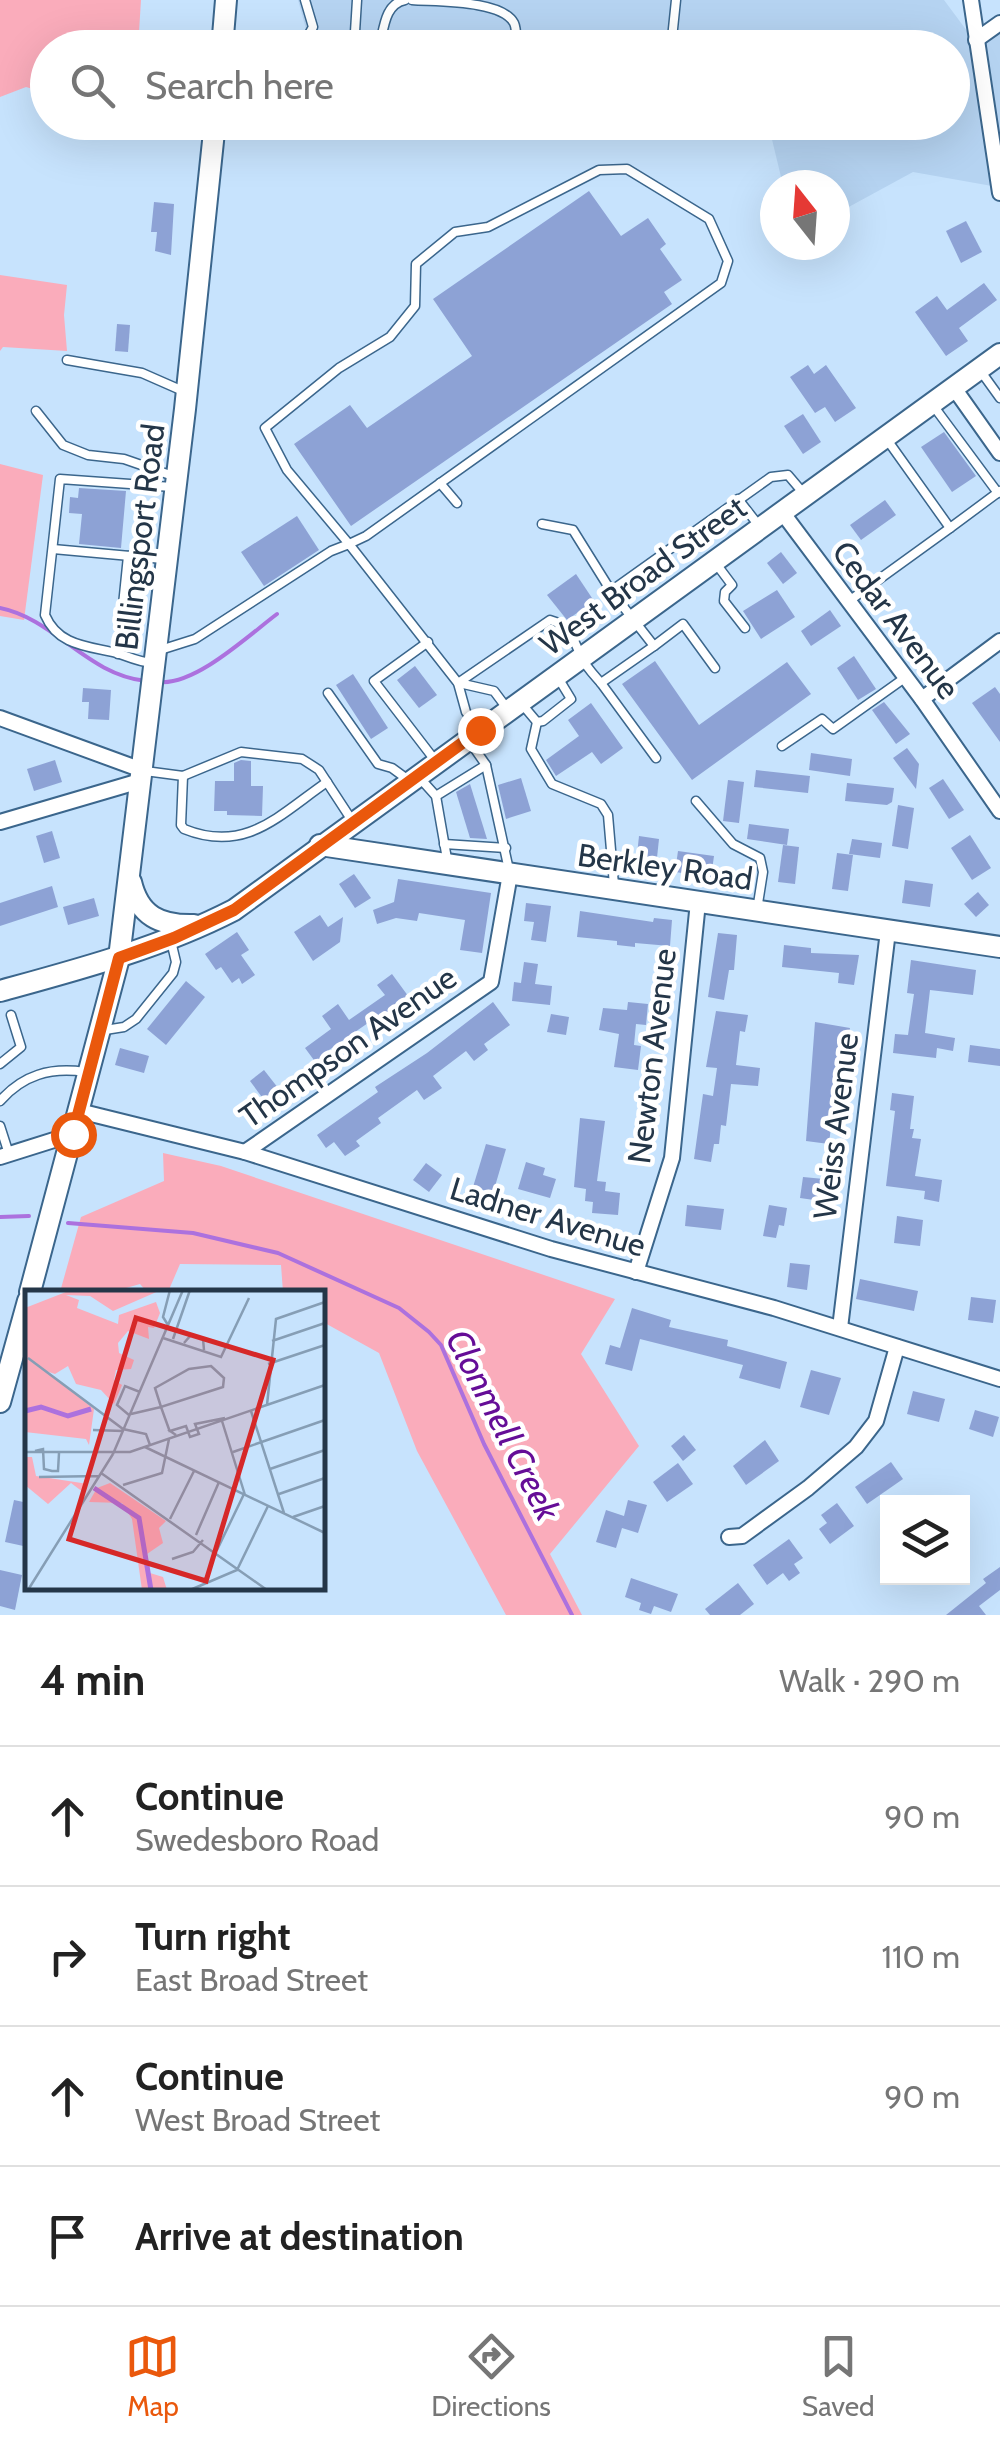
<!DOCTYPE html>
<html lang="en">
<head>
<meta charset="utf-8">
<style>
	body { margin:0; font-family:Cabin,sans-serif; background:#f6f6f6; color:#222 }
	.controls { position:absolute; right:30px; bottom:30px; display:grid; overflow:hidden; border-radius:0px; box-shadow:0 10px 40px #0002 }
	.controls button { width:90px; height:90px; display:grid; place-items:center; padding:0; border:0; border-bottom:2px solid #e0e0e0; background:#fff; color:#222; font:50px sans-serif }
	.compass { position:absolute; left:760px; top:170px; width:90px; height:90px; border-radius:50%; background:#fff; box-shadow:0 10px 40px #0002; rotate:343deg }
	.stop { position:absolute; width:30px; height:30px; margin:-22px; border:8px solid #ea580c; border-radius:50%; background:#fff }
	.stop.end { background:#ea580c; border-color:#fff; box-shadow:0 2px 10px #0008 }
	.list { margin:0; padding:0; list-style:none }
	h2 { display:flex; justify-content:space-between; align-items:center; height:130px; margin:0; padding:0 40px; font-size:42px }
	h2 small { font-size:32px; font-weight:400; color:#767676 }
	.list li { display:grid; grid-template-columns:65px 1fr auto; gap:30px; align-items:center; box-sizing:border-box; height:140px; padding:0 40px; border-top:2px solid #e0e0e0 }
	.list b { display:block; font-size:38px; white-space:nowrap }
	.list p { margin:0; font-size:32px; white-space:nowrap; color:#767676 }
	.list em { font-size:32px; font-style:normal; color:#767676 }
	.icon { flex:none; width:55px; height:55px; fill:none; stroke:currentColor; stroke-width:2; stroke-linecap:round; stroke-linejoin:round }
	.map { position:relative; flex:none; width:1000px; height:1615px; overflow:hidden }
	.search { position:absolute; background:#fff; box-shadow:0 10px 40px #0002; left:30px; right:30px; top:30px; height:110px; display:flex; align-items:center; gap:25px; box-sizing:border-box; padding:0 35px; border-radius:55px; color:#767676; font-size:38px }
	.sheet { height:690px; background:#fff }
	nav { display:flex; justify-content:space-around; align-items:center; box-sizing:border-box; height:140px; border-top:2px solid #e0e0e0; background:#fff; font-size:28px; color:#767676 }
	nav a { display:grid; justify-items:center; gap:5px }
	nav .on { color:#ea580c }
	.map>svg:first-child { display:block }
	.built { fill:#b5d3f1 }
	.green { fill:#faacbb }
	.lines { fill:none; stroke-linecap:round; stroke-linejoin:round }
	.stream { stroke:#ac71de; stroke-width:4 }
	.building { fill:#8da2d5 }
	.lane-casing { stroke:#3b668c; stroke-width:11 }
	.street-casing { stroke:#3b668c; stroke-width:18 }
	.secondary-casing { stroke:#3b668c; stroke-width:24 }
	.lane { stroke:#fff; stroke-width:8 }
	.street { stroke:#fff; stroke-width:14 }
	.secondary { stroke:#fff; stroke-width:20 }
	.route { stroke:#ea580c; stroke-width:12 }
	.labels { text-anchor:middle; stroke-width:9; stroke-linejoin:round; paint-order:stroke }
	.street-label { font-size:32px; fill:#243648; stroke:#fff }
	.water-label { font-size:35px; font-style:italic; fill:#650d97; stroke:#fff }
	.inset-river { fill:none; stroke:#ac71de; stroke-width:5 }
	.inset-road { fill:none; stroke:#869eb5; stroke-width:2.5 }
	.view { fill:#d62828; fill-opacity:0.15; stroke:#d62828; stroke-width:5 }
	.inset-edge { fill:none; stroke:#243648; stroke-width:5 }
</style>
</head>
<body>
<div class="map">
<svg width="1000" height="1615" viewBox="0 0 1000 1615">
	<rect width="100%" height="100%" fill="#c7e3fd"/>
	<polygon class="built" points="298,0 944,0 970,35 1000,14 1000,180 992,186 913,172 845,209 836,183 783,185 768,123 952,122 952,48 311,47"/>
	<g class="green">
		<polygon points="0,0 141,0 139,32 96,32 102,47 48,48 47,93 26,87 0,97"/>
		<polygon points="0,275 67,285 64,315 67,351 3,347 0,351"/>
		<polygon points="0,464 43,475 24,620 0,616"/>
		<polygon points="163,1153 221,1166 615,1299 581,1354 639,1446 550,1554 582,1615 506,1615 417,1451 379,1353 323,1322 322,1292 283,1292 281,1265 180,1264 168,1292 147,1292 140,1284 112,1292 60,1292 81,1217 164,1181"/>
	</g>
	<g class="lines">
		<g class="stream">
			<path d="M0 608C55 619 87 675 146 681"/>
			<path d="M160 682C196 685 249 635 277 614"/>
			<polyline points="0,1217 29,1216"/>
			<polyline points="68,1223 193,1233 278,1253 399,1308 429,1332 441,1345 484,1444 572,1615"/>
		</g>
	</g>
	<g class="building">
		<polygon points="589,191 621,236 648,218 666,244 660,249 682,280 664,292 672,304 351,526 294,444 350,405 367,428 472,356 433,299"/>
		<polygon points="154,202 174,204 171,255 155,251 157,232 151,232"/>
		<polygon points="966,221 982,252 961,263 946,231"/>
		<polygon points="984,283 997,300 959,328 968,341 946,356 915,312 937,296 947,310"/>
		<polygon points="117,324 130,325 128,352 115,351"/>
		<polygon points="808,365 814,374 826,365 856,408 835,422 825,407 815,413 790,377"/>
		<polygon points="803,414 821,442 803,454 784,426"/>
		<polygon points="944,432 976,476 952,492 921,447"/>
		<polygon points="79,488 126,491 121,548 79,544 82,514 69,513 70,497 78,498"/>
		<polygon points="885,500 896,515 861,540 850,525"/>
		<polygon points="297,516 319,550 264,586 241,552"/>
		<polygon points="781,552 797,573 783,584 767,563"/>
		<polygon points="576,574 594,601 567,620 547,595"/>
		<polygon points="777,590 795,617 761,639 743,611"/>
		<polygon points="830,610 841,626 811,646 801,631"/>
		<polygon points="854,656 876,689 858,700 837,668"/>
		<polygon points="655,661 699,725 787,662 811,694 692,780 622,684"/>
		<polygon points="415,666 437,695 419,708 397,680"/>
		<polygon points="353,674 388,728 371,739 336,685"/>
		<polygon points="995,687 1000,694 1000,742 972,703"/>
		<polygon points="83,688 111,690 109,720 88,719 89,702 82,702"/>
		<polygon points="884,702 910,734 896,744 872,710"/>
		<polygon points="591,703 623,748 601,764 592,752 556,776 546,760 579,736 568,720"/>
		<polygon points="907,748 919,764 916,789 893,758"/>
		<polygon points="811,753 852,759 850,776 809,770"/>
		<polygon points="55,760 62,782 34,791 27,769"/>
		<polygon points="241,760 251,761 251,786 263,786 262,816 227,815 227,811 214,811 215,781 234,781 234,763"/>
		<polygon points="756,770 810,776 808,793 754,787"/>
		<polygon points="521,778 531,811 506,819 498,785"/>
		<polygon points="943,779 964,810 949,819 929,788"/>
		<polygon points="728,780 744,782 739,823 723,821"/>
		<polygon points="847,783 894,788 892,802 887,805 845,801"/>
		<polygon points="470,784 487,839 470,838 456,792"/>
		<polygon points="898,805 914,808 908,849 892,846"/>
		<polygon points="749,824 789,829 787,845 747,839"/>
		<polygon points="52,831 60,858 44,863 36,836"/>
		<polygon points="970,835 991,868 972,880 951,848"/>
		<polygon points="639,836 659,839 656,867 636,864"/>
		<polygon points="852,839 882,843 880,858 849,854"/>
		<polygon points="783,845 799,847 795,884 778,882"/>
		<polygon points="678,851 714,856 711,877 675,872"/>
		<polygon points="837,853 853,855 848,891 832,889"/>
		<polygon points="354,874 371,898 355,908 339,884"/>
		<polygon points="398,879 491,893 482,953 460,950 465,920 419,913 417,921 396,918 377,924 373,910 394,902"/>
		<polygon points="905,880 933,884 930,907 902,903"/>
		<polygon points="52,886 58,907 0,926 0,903"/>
		<polygon points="978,892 989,905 976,917 964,904"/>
		<polygon points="94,898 99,916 68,925 63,907"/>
		<polygon points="526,903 551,906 546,942 531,940 534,922 524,921"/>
		<polygon points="580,911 653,922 654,918 672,920 670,946 635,943 635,947 617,945 617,941 577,937"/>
		<polygon points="320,915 328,927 343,917 340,942 313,961 294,932"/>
		<polygon points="237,932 249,950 241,955 255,975 242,984 239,978 232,983 221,967 216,970 205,954"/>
		<polygon points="718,933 737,935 734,970 729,970 724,1000 708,997"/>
		<polygon points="784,945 811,948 811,953 859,955 854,985 838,983 839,973 782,967"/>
		<polygon points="911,960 976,970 973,995 930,990 925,1033 955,1038 953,1051 937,1048 936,1058 893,1053 895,1034 908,1035 914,994 907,993"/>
		<polygon points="524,962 538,964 535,984 552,986 550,1005 512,1001 514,982 521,983"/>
		<polygon points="392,974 414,1004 374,1032 368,1023 329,1050 337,1060 322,1071 305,1048 331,1029 322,1016 338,1004 349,1020 385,995 377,985"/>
		<polygon points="186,981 205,997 166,1045 147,1029"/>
		<polygon points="493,1002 510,1025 484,1044 488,1050 474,1061 466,1051 433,1076 442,1088 424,1100 417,1090 378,1118 381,1123 356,1141 360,1146 345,1156 334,1142 326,1148 317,1135 378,1092 375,1087 427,1053"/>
		<polygon points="628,1002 648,1004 646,1025 636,1024 634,1045 641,1046 638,1070 614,1067 619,1034 599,1030 603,1008 627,1010"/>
		<polygon points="716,1011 748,1015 745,1032 740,1031 736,1065 760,1068 758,1086 731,1084 726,1126 721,1125 719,1144 714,1144 711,1162 694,1159 703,1094 713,1096 717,1068 706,1067"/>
		<polygon points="551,1014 569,1017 566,1035 547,1032"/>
		<polygon points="815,1022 850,1028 847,1046 842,1045 837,1093 841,1093 838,1110 833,1109 829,1144 806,1141"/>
		<polygon points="970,1045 1000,1049 1000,1066 968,1062"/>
		<polygon points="120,1048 149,1056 144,1073 115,1065"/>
		<polygon points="264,1070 282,1093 267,1104 250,1081"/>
		<polygon points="892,1093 914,1096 910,1129 914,1129 912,1138 921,1139 915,1176 942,1180 939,1202 924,1199 925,1191 886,1186 895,1111 890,1110"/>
		<polygon points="580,1118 605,1121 597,1181 606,1182 605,1191 620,1193 618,1215 592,1213 593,1202 585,1201 586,1189 574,1187"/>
		<polygon points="486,1144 506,1149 493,1193 473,1187"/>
		<polygon points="526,1162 545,1168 543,1175 556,1179 550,1198 518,1189"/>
		<polygon points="426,1163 442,1175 429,1192 413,1180"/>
		<polygon points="803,1177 824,1179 821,1201 800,1198"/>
		<polygon points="687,1205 724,1209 721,1230 685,1226"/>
		<polygon points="769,1205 787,1208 784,1226 779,1225 776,1238 763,1236"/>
		<polygon points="897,1216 923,1220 920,1246 894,1243"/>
		<polygon points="790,1263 810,1265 807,1290 787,1287"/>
		<polygon points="860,1279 918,1291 914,1311 856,1299"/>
		<polygon points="971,1297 996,1300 993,1323 968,1320"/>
		<polygon points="632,1308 671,1320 669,1327 728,1340 727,1346 787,1362 780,1389 739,1378 743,1365 640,1339 632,1371 605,1364 610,1345 620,1348"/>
		<polygon points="811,1370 841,1378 829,1415 800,1407"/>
		<polygon points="913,1391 945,1399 939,1422 907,1414"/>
		<polygon points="975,1410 999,1417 993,1437 969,1429"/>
		<polygon points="684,1435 696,1450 683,1461 671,1446"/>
		<polygon points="765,1440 779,1461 746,1485 733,1466"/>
		<polygon points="891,1462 903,1479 867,1504 855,1487"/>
		<polygon points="678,1463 693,1484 667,1502 653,1482"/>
		<polygon points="14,1500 28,1503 28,1547 5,1542"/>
		<polygon points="628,1500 647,1505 638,1533 622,1528 616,1548 596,1542 606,1510 624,1516"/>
		<polygon points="837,1503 854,1526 830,1544 819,1529 827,1523 821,1515"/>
		<polygon points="789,1539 803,1558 794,1564 800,1573 789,1581 783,1573 767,1585 753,1565"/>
		<polygon points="1000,1567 1000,1590 979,1606 986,1615 946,1615 986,1583 983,1579"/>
		<polygon points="0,1570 22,1575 15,1610 0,1606"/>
		<polygon points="631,1578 678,1594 671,1612 654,1606 651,1614 639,1610 641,1603 625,1597"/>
		<polygon points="738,1583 754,1604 740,1615 710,1615 705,1609"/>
	</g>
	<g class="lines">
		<g class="lane-casing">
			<g id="lane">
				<path d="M412 0C437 2 502 0 514 23 517 29 516 40 517 48"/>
				<polyline points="301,48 313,27 305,0"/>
				<polyline points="354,48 357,0"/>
				<path d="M379 48C384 30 384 4 405 0"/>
				<polyline points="671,48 676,0"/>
				<polygon points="627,169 709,219 728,261 721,283 366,536 349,544 287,470 265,428 339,368 390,337 415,306 416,264 455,232 488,227 599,170"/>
				<polyline points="67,360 142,373 183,391"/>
				<polyline points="982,373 1000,398"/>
				<polyline points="932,404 998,493"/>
				<polyline points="36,411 63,445 88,455 124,459 173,476"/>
				<polyline points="888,441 950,528 1000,491"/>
				<polyline points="440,483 457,503"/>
				<polyline points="738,499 760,527"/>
				<polyline points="542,524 573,530 611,591"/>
				<polyline points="53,549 163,559"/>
				<polyline points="717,565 732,585 725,592 724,601 745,628"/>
				<polyline points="849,601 950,528"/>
				<polyline points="428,642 374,681 434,759"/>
				<polyline points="654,646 683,624 715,668"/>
				<polyline points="157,651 195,639 331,551 349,544 458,683 466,712 479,730"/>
				<polyline points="118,654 128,556"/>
				<path d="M152 663C140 662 131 658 120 654 92 646 59 648 45 615L60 479 172 487"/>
				<path d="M458 683 550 620C572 626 572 638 581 656 585 666 594 675 601 683L654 646 611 591 771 477 788 475 805 495"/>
				<polyline points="459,683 494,691 506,707"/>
				<polyline points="601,683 656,758"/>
				<polyline points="328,693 378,764 392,768 407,779"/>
				<polyline points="521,703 537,722 543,721 571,699 557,676"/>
				<polyline points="537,722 531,749 552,784 601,804 608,815 614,885"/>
				<polyline points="470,742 486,765 509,870"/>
				<polyline points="782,746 822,719 833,729 906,677"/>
				<polyline points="145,771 183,776 241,752 302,759 319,770 353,822"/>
				<path d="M183 776 181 825 184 829C246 854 279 815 327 782"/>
				<polyline points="418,776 436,796 447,859"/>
				<polyline points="436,796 486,765"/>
				<polyline points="696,801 733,844 760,858 763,872 757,910"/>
				<polyline points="444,844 506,848"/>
				<polyline points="105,1030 124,1027 136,1019 173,973 176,962 171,941"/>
				<polyline points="0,1064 21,1047 11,1015"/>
				<path d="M0 1101C23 1075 50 1067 85 1072"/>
				<polyline points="0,1126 9,1154"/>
			</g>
		</g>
		<g class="street-casing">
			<g id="street">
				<polyline points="971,0 1000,193"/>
				<polyline points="976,40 1000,23"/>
				<polyline points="954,388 1000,453"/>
				<polyline points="782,512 922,699 1000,811"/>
				<polyline points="922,699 1000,641"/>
				<polyline points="0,718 142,770"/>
				<polyline points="0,822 140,781"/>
				<polyline points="79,1111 245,1152 551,1249 774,1308 1000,1379"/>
				<polyline points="245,1152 491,982 510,874"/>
				<polyline points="0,1157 73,1134"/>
				<polyline points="636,1272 672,1158 698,902"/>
				<polyline points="840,1328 888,931"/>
				<polyline points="729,1537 742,1536 808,1488 856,1447 876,1421 897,1347"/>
			</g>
		</g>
		<g class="secondary-casing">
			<g id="secondary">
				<polyline points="222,48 226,0"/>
				<polyline points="320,845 1000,947"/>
				<path d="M131 882C139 916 160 926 194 925"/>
				<path d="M0 991C80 969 160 948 234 910L1000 354"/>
				<polyline points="30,1292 119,958 185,409 215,122"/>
				<polyline points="0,1402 28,1301"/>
			</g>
		</g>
		<use href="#lane" class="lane"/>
		<use href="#street" class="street"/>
		<use href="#secondary" class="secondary"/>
	</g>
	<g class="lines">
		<polyline class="route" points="73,1134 119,958 174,938 234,910 480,730"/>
	</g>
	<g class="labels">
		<g class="street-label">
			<text transform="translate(140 537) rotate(-83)" y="11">Billingsport Road</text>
			<text transform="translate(643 576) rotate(-36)" y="11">West Broad Street</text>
			<text transform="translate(896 620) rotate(53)" y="11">Cedar Avenue</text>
			<text transform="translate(665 867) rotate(8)" y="11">Berkley Road</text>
			<text transform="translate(348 1047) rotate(-35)" y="11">Thompson Avenue</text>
			<text transform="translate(652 1056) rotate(-83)" y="11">Newton Avenue</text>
			<text transform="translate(836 1126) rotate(-83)" y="11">Weiss Avenue</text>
			<text transform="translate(548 1217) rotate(17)" y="11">Ladner Avenue</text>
		</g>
		<g class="water-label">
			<text transform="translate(503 1425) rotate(63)" y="12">Clonmell Creek</text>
		</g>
	</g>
	<g transform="translate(25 1290)">
		<rect width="300" height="300" fill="#c7e3fd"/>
		<path d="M46 0H136L88 21 65 6 41 5 54 10 52 18 93 34 94 25 131 12 135 23 129 38 123 37 124 49 103 41 93 53 94 63 109 70 106 79 91 80 89 90 97 95 89 114 76 100 51 94 43 76 30 84 21 81 69 119 64 155 61 149 0 142V18ZM0 167H7L11 186 63 194 58 202 46 193 23 214 0 195ZM85 193 141 231 134 238 138 253 122 264 125 283 138 287 142 300H117L107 229 97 213 64 212 72 198Z" fill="#faacbb"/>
		<path class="inset-river" d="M0 121 16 117 43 126 66 119M69 198 114 228 126 300"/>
		<path class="inset-road" d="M143 35 138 27 145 0M138 48 196 67 224 8M148 49 165 0M247 51 300 33M159 53 166 45 178 49 179 60M3 68 98 139 121 144 125 155M243 74 300 55M186 76 199 88 198 97 136 117 130 98 164 79ZM242 115 251 29 300 12M226 121 259 223M106 124 136 117 145 142M104 125 92 115 100 96 115 102M197 131 220 205M68 140 98 141M151 145 145 141 161 136 165 147 174 144 170 134 200 128M120 157 300 243M10 161 18 159 19 179 27 181H33L34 163M0 162H105L300 95M208 162 300 130M88 164 158 0M245 179 300 160M76 183 242 300M14 187 74 186M98 195 137 183 144 149M254 204 300 188M268 227 300 216M145 229 169 181M171 245 194 192M192 260 219 204M147 269 168 262 178 250M3 300 88 164M165 300 212 280 243 216"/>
		<path class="view" d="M111 28 248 70 181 291 44 249Z"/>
		<rect width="300" height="300" class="inset-edge"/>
	</g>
</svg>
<div class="controls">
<button><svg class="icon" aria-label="layers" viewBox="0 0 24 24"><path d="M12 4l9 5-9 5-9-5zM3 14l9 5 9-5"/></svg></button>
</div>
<svg class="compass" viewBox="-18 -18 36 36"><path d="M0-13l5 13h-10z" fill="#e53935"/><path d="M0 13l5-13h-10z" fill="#767676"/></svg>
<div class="stop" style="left:73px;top:1134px"></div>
<div class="stop end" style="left:480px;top:730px"></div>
<div class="search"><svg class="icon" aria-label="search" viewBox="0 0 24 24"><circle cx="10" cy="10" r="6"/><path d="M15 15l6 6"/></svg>Search here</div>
</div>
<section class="sheet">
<h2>4 min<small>Walk · 290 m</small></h2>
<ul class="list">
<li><svg class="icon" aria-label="ahead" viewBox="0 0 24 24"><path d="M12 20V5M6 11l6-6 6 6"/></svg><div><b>Continue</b><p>Swedesboro Road</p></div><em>90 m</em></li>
<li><svg class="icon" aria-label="right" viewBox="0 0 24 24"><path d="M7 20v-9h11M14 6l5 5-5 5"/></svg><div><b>Turn right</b><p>East Broad Street</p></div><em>110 m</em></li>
<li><svg class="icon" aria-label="ahead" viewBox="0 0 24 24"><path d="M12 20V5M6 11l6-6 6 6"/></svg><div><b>Continue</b><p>West Broad Street</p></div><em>90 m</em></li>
<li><svg class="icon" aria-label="arrive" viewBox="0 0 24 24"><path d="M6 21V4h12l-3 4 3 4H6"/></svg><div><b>Arrive at destination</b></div></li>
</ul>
</section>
<nav>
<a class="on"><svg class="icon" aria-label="map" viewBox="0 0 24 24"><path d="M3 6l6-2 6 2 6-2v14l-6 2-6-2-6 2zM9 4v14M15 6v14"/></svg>Map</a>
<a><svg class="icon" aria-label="directions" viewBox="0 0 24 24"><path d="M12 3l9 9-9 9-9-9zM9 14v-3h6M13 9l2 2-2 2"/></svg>Directions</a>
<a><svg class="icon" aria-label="saved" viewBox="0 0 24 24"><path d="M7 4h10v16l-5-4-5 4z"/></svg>Saved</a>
</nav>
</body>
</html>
